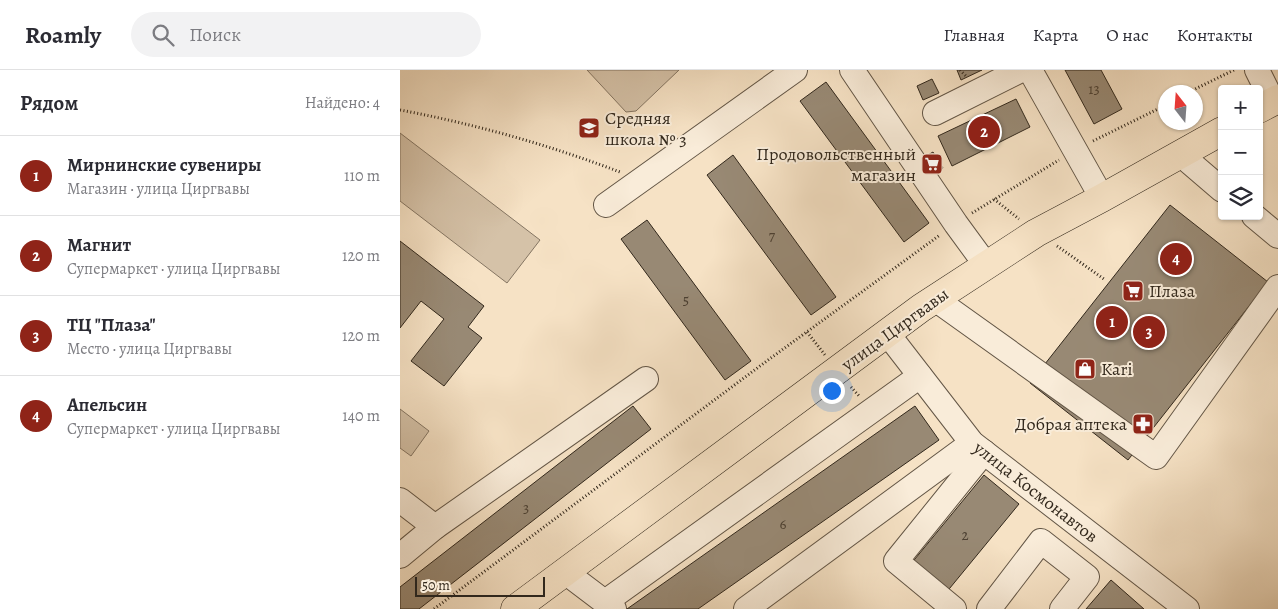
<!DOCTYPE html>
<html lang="ru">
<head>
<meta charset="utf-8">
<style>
	body { margin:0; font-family:Alegreya,serif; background:#f2f2f3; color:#2b2b33 }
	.controls { position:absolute; right:15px; top:15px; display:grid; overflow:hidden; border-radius:5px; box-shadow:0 1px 4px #0004 }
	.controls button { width:45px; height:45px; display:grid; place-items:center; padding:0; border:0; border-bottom:1px solid #e1e1e2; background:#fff; color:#2b2b33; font:25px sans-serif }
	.compass { position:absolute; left:758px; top:15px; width:45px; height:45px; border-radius:50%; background:#fff; box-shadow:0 1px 4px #0004; rotate:343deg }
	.scale { position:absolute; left:15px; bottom:12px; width:130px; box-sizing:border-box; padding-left:5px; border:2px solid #32281c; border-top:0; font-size:14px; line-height:18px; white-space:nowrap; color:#32281c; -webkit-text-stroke:4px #f9ecd9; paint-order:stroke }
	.you { position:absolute; left:431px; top:320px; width:18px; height:18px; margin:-12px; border:4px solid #fff; border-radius:50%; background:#1a73e8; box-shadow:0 0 0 8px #1a73e833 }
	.badge { display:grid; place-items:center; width:32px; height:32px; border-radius:50%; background:#8f2418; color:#fff; font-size:16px; font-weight:700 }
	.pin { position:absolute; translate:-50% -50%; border:2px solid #fff; box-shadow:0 1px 5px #0006 }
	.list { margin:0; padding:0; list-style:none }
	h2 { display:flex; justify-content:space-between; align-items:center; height:65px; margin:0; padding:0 20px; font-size:21px }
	h2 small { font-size:16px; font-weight:400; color:#7c7c81 }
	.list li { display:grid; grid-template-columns:32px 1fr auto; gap:15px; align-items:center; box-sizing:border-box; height:80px; padding:0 20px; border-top:1px solid #e1e1e2 }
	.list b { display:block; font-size:19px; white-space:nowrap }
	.list p { margin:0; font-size:16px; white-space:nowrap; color:#7c7c81 }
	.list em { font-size:16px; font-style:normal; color:#7c7c81 }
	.icon { flex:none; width:28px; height:28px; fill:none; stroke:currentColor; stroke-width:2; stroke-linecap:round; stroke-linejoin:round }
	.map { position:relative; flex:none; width:878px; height:539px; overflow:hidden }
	header { display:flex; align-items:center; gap:30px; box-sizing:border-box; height:70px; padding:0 25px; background:#fff; border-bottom:1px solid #e1e1e2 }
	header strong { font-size:24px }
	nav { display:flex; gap:28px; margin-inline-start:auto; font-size:18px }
	.search { width:350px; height:45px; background:#f2f2f3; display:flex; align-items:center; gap:12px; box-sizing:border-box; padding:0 18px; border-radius:28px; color:#7c7c81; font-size:19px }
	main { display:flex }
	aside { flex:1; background:#fff }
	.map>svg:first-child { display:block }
	.green { fill:#d5c2a8; stroke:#847562 }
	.building { fill:#988974; stroke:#32281c }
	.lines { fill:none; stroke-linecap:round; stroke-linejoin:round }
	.minor-casing { stroke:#635646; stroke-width:26 }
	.major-casing { stroke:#32281c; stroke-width:29 }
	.path { stroke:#32281c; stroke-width:3; stroke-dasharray:1 2.5; stroke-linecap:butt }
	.minor { stroke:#f9ecd9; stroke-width:24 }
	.major { stroke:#f6e2c5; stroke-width:28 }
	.labels { text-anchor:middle; stroke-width:4; stroke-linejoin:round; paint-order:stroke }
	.number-label { font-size:15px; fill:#4c4032 }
	.poi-label { font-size:18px; fill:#32281c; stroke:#f9ecd9; text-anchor:start }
	.street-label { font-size:18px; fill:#32281c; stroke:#f9ecd9 }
</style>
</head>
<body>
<header>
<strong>Roamly</strong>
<div class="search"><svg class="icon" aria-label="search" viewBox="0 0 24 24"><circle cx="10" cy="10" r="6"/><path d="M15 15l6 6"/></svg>Поиск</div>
<nav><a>Главная</a><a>Карта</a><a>О нас</a><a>Контакты</a></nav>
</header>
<main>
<aside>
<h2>Рядом<small>Найдено: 4</small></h2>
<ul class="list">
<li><span class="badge">1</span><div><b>Мирнинские сувениры</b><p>Магазин · улица Циргвавы</p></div><em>110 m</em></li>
<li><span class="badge">2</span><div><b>Магнит</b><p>Супермаркет · улица Циргвавы</p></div><em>120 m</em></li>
<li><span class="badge">3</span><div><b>ТЦ &quot;Плаза&quot;</b><p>Место · улица Циргвавы</p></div><em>120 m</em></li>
<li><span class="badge">4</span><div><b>Апельсин</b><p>Супермаркет · улица Циргвавы</p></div><em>140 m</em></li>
</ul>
</aside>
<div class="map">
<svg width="878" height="539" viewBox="0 0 878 539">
	<rect width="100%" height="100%" fill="#f6e2c5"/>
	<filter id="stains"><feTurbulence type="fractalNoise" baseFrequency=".004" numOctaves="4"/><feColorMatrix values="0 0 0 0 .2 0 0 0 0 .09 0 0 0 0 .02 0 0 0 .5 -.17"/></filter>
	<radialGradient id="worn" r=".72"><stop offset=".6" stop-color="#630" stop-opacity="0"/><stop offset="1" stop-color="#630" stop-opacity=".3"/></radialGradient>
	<g class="green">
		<polygon points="187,0 279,0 236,41 226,42"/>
		<polygon points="0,63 140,170 107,213 0,131"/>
		<polygon points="0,339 29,361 11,386 0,378"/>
	</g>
	<g class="building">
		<polygon points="557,0 582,0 561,10"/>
		<polygon points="665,0 701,0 722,39 694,54"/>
		<polygon points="532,9 539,23 523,30 517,16"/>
		<polygon points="426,12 529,153 504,172 400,31"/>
		<polygon points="616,29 630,57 552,96 538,66"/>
		<polygon points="533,82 543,98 530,107 519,90"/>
		<polygon points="333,85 436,227 411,245 307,105"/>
		<polygon points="770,135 868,212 728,390 630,313"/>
		<polygon points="247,150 351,291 325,310 221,169"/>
		<polygon points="0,171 84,236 68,257 82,268 44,316 11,291 44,249 21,231 0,258"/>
		<polygon points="233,336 251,359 19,539 0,539 0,517"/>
		<polygon points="515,336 539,370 298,539 227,539"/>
		<polygon points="584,405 619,434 545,524 510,495"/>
		<polygon points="711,510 744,539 686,539"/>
	</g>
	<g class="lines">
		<g class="minor-casing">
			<g id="minor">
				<polyline points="452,0 556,154 586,195"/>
				<polyline points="630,0 702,128"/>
				<polyline points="857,0 873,32"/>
				<polyline points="535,43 621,0"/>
				<polyline points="780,84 822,120"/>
				<polyline points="206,135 395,0"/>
				<polyline points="854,146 878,166"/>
				<polyline points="535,229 756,387 878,217"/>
				<polyline points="487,263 572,373 787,539"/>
				<polyline points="0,430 35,457 0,486"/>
				<polyline points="35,457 246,309"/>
				<polyline points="165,502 214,539"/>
				<polyline points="205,532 520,306"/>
				<polyline points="346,539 572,373"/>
				<polyline points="554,539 496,491 584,382"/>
				<polyline points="589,539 641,471 687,507 662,539"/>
			</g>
		</g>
		<g class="major-casing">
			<g id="major">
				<polyline points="859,39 878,29"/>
				<polyline points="115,539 521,238 636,163 702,128 822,61"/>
			</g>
		</g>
		<g class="path">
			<polyline points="560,0 566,6"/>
			<polyline points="789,22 834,0"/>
			<path d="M0 40C75 54 149 75 220 102"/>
			<polyline points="693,71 766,35"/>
			<polyline points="594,129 619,149"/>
			<polyline points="572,143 659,90"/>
			<polyline points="657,176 704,209"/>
			<polyline points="407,262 425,285"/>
			<polyline points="451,317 460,327"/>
			<polyline points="34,539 364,293 540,165"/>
		</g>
		<use href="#minor" class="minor"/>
		<use href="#major" class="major"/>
	</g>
	<defs>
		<g id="school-square" transform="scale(1.125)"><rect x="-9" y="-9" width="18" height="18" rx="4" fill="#8f2418" stroke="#f9ecd9"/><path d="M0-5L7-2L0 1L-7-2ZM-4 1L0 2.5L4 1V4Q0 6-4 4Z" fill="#fff"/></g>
		<g id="supermarket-square" transform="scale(1.125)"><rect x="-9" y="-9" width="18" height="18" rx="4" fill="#8f2418" stroke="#f9ecd9"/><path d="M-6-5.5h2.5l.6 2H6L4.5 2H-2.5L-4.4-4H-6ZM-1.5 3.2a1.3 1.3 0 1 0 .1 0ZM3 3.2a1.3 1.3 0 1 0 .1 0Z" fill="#fff"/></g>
		<g id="shop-square" transform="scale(1.125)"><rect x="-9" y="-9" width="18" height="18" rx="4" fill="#8f2418" stroke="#f9ecd9"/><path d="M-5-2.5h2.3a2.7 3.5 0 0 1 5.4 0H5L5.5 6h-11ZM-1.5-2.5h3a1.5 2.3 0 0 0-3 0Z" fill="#fff"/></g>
		<g id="pharmacy-square" transform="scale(1.125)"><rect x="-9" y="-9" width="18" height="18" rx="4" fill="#8f2418" stroke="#f9ecd9"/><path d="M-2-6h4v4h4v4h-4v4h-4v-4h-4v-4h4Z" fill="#fff"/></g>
	</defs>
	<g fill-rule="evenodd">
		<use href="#school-square" x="189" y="58"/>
		<use href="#supermarket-square" x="532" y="94"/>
		<use href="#supermarket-square" x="733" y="221"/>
		<use href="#shop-square" x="685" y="299"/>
		<use href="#pharmacy-square" x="743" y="354"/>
	</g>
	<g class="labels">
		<g class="number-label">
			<text x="694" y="24">13</text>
			<text x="372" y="171">7</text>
			<text x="286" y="235">5</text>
			<text x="126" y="443">3</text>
			<text x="383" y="459">6</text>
			<text x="565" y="470">2</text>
		</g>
		<g class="poi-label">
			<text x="205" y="54">Средняя<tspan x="205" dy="21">школа № 3</tspan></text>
			<text x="516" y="90" text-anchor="end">Продовольственный<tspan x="516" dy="21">магазин</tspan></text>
			<text x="749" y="227">Плаза</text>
			<text x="701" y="305">Kari</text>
			<text x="727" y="360" text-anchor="end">Добрая аптека</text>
		</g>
		<g class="street-label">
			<text transform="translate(495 259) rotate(-36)" y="6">улица Циргвавы</text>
			<text transform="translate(636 422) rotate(38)" y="6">улица Космонавтов</text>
		</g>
	</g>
	<rect width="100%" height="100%" filter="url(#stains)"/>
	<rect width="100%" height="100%" fill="url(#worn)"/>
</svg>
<div class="controls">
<button>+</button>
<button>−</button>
<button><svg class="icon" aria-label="layers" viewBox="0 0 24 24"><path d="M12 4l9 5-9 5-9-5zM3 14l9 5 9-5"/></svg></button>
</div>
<svg class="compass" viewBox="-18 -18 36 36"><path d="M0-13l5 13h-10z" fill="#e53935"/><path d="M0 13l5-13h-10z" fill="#7c7c81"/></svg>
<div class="scale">50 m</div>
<div class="you"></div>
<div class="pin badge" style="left:712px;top:252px">1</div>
<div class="pin badge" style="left:584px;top:62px">2</div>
<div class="pin badge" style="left:749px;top:262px">3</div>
<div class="pin badge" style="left:776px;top:189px">4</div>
</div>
</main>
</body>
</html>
